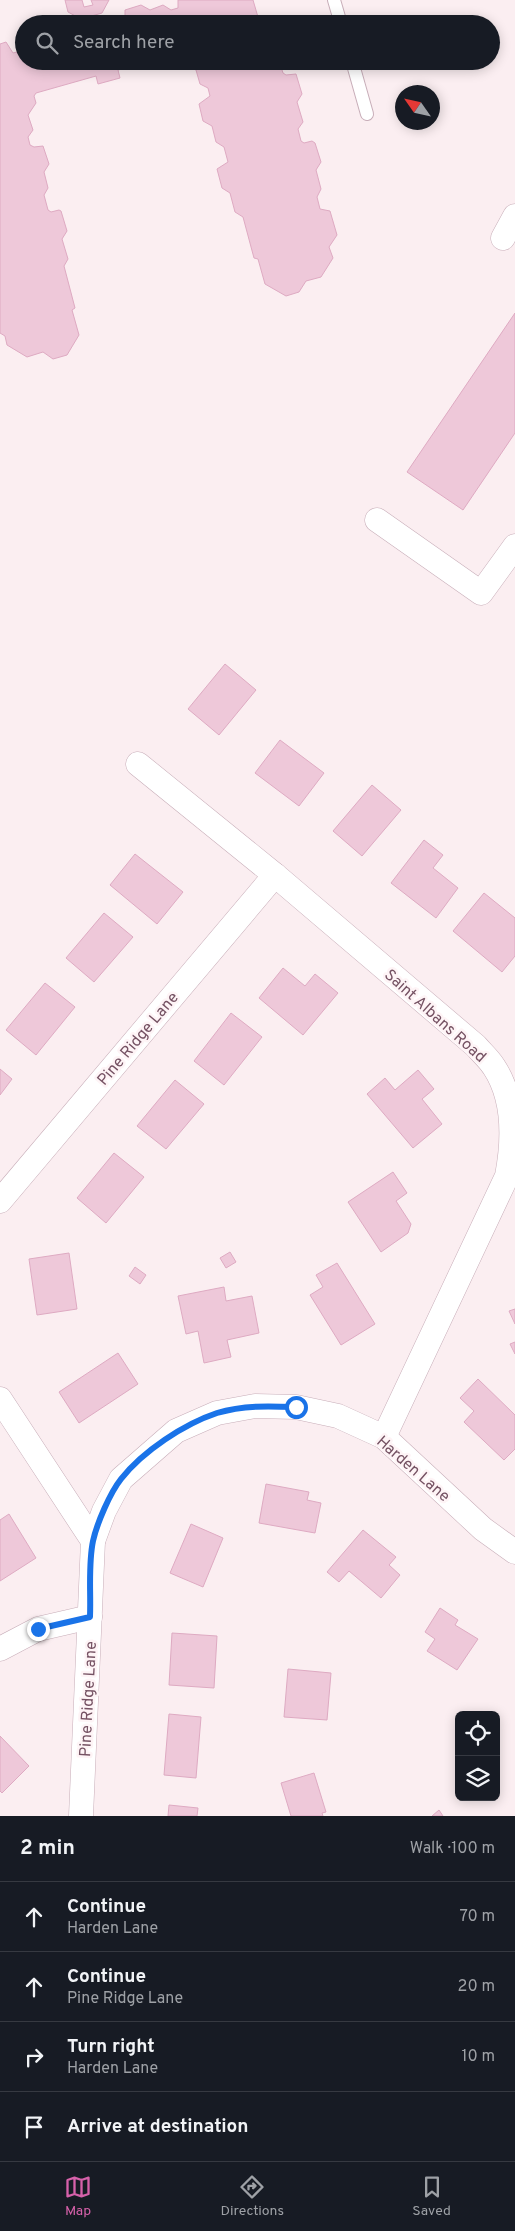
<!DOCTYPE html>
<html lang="en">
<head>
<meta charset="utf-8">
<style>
	body { margin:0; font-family:Overpass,sans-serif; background:#242831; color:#f1f3f6 }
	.controls { position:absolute; right:15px; bottom:15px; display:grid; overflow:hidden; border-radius:8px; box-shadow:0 2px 12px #0003 }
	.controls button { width:45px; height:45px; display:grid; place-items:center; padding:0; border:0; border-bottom:1px solid #363941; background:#171b24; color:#f1f3f6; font:25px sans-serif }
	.compass { position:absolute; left:395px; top:85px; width:45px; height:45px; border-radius:50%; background:#171b24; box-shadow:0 2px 12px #0003; rotate:304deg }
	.stop { position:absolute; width:15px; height:15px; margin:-11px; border:4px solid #1a73e8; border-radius:50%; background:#fff }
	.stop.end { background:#1a73e8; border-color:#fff; box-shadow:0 1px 5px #0008 }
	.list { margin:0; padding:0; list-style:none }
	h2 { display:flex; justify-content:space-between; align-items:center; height:65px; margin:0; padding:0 20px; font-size:21px }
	h2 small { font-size:16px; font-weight:400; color:#9ea1a6 }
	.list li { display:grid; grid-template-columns:32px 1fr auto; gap:15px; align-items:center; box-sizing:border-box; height:70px; padding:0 20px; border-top:1px solid #363941 }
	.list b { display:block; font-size:19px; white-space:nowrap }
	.list p { margin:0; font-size:16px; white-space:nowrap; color:#9ea1a6 }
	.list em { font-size:16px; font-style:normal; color:#9ea1a6 }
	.icon { flex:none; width:28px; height:28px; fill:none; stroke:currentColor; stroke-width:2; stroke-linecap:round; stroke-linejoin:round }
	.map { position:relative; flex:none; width:515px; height:1816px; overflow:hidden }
	.search { position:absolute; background:#171b24; box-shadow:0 2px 12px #0003; left:15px; right:15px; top:15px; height:55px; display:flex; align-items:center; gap:12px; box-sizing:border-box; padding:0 18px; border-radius:28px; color:#9ea1a6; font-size:19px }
	.sheet { height:345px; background:#171b24 }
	nav { display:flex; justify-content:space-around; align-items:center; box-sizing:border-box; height:70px; border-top:1px solid #363941; background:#171b24; font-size:14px; color:#9ea1a6 }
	nav a { display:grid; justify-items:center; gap:2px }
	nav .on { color:#d661aa }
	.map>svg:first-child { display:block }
	.building { fill:#eec8d9; stroke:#deaac2 }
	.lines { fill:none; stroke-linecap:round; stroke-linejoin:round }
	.lane-casing { stroke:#c8aeb9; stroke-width:14 }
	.street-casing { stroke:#c8aeb9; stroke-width:25 }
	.lane { stroke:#fff; stroke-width:12 }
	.street { stroke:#fff; stroke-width:24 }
	.route { stroke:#1a73e8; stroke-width:6 }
	.labels { text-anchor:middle; stroke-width:5; stroke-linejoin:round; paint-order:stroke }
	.street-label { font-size:16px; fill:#755263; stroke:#fef4f6 }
</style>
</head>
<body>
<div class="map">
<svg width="515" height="1816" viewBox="0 0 515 1816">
	<rect width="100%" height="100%" fill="#fbeef1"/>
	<g class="building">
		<polygon points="65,0 82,0 84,7 93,5 91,0 109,0 102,13 81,19 68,12"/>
		<polygon points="178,0 253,0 260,24 118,24 125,19 125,10 141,5 150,10 163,5 171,10 178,8"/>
		<polygon points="279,20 283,24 267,24"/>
		<polygon points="6,42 13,53 21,51 24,45 24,61 151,61 118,70 120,78 98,84 96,76 36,93 34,96 36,103 28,115 33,130 28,137 30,145 34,147 43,146 49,164 44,172 48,188 44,195 48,210 51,212 59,210 61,211 67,231 62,239 68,259 64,266 75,308 72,310 79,335 67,355 53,359 43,352 27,357 7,345 5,336 0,333 0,44"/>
		<polygon points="183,61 285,61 281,67 283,73 286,75 296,74 302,94 297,102 303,122 298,129 301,141 304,143 312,141 315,143 321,162 316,170 321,189 317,197 320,209 330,211 337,235 329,247 333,258 321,277 306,281 299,292 286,296 265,284 258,259 254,258 243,217 235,212 230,193 222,188 217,169 228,162 224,147 216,142 212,126 203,121 199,104 210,96 208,88 200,84 196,70"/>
		<polygon points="515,313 515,433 463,510 407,472"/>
		<polygon points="225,664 256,690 219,735 188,709"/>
		<polygon points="280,740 324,773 299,806 255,773"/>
		<polygon points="372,785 401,810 362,856 333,831"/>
		<polygon points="424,840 443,855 433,868 458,888 436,918 391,883"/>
		<polygon points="135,854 183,892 157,924 110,885"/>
		<polygon points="484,893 515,918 515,956 502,972 453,931"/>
		<polygon points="104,913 133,937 94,982 66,958"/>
		<polygon points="283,968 305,986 315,974 338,993 303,1035 259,998"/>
		<polygon points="45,983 75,1007 36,1055 6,1030"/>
		<polygon points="231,1013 262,1037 224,1085 194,1061"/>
		<polygon points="0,1069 12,1079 0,1095"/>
		<polygon points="418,1070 434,1089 422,1099 442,1124 413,1148 367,1094 385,1078 395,1090"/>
		<polygon points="175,1080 204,1104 166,1149 137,1126"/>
		<polygon points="114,1153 144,1177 106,1223 77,1198"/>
		<polygon points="393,1172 407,1193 396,1201 411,1224 408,1233 381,1252 348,1202"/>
		<polygon points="230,1252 236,1262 226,1268 220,1258"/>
		<polygon points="69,1253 77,1309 37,1315 29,1259"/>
		<polygon points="337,1263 375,1324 341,1345 310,1295 323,1287 316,1275"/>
		<polygon points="135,1267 146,1275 140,1284 129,1276"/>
		<polygon points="224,1287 226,1301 252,1296 259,1333 227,1340 231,1357 204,1363 198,1331 186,1334 178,1296"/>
		<polygon points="515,1309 515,1324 509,1311"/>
		<polygon points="515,1342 515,1354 510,1344"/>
		<polygon points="118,1353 138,1384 79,1423 59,1392"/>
		<polygon points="478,1379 515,1415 515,1449 504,1460 464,1422 474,1411 460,1398"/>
		<polygon points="266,1484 309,1492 307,1500 321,1503 315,1533 259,1523"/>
		<polygon points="9,1514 36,1558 0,1581 0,1520"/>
		<polygon points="191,1524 223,1538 203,1587 170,1573"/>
		<polygon points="363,1530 396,1557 389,1565 400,1575 381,1598 349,1571 339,1582 327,1572"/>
		<polygon points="440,1608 458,1620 455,1625 478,1639 457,1670 427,1651 435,1639 425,1632"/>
		<polygon points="172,1633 217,1636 214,1688 169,1685"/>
		<polygon points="288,1669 331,1673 327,1720 284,1717"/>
		<polygon points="169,1714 201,1717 196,1778 164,1775"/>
		<polygon points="0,1736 29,1766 2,1793 0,1791"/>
		<polygon points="314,1773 326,1812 322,1813 323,1816 291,1816 281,1783"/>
		<polygon points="169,1805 198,1808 197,1816 168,1816"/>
		<polygon points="439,1810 443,1816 432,1816"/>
	</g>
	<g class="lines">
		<g class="lane-casing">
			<g id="lane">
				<polyline points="334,0 341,24"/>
				<polyline points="352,61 367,114"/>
			</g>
		</g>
		<g class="street-casing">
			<g id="street">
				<polyline points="503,238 515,216"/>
				<polyline points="377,520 481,593 515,546"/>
				<path d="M138 764 275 875 476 1046C482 1053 489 1059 494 1067 515 1099 514 1139 507 1176L384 1437"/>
				<polyline points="0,1201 275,875"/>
				<polyline points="0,1399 93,1541 81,1816"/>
				<polyline points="93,1541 104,1511 121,1479 176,1431 217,1413 255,1406 296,1407 338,1416 384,1437 483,1529 515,1552"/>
				<polyline points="0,1649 38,1629 90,1617"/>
			</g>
		</g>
		<use href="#lane" class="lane"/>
		<use href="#street" class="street"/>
	</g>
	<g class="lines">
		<path class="route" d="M38 1629 90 1617C91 1592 88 1565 93 1541 97 1523 110 1493 121 1479 143 1451 184 1424 217 1413 243 1405 269 1406 296 1407"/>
	</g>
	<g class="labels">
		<g class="street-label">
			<text transform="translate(436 1015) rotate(42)" y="6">Saint Albans Road</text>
			<text transform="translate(137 1038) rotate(-50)" y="6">Pine Ridge Lane</text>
			<text transform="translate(414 1468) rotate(41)" y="6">Harden Lane</text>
			<text transform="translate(87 1699) rotate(-87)" y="6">Pine Ridge Lane</text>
		</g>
	</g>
</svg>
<div class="controls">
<button><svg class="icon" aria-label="locate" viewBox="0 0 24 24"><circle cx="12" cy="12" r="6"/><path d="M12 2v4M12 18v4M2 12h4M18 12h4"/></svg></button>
<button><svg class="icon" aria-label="layers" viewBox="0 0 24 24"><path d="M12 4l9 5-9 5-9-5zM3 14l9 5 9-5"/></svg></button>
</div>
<svg class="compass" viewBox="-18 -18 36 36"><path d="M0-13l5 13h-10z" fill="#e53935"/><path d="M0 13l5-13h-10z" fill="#9ea1a6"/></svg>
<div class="stop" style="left:296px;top:1407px"></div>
<div class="stop end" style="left:38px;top:1629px"></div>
<div class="search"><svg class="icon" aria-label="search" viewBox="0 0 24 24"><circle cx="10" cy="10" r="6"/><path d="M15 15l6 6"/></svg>Search here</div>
</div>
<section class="sheet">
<h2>2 min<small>Walk · 100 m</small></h2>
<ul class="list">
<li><svg class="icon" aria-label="ahead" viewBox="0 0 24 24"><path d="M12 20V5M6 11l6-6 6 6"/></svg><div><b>Continue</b><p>Harden Lane</p></div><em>70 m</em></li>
<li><svg class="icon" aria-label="ahead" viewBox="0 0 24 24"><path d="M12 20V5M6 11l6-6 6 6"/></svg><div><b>Continue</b><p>Pine Ridge Lane</p></div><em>20 m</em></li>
<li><svg class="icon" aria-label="right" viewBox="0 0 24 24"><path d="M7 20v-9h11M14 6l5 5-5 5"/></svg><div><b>Turn right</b><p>Harden Lane</p></div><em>10 m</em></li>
<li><svg class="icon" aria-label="arrive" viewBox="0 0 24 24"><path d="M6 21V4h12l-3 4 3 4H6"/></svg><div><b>Arrive at destination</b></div></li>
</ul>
</section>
<nav>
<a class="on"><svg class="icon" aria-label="map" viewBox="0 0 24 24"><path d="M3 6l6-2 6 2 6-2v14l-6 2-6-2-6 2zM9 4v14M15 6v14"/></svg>Map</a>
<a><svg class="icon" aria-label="directions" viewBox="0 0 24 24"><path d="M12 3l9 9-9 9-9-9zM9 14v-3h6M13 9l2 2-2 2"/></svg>Directions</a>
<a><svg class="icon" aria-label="saved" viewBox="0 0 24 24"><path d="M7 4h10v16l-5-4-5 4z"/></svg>Saved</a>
</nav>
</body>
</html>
